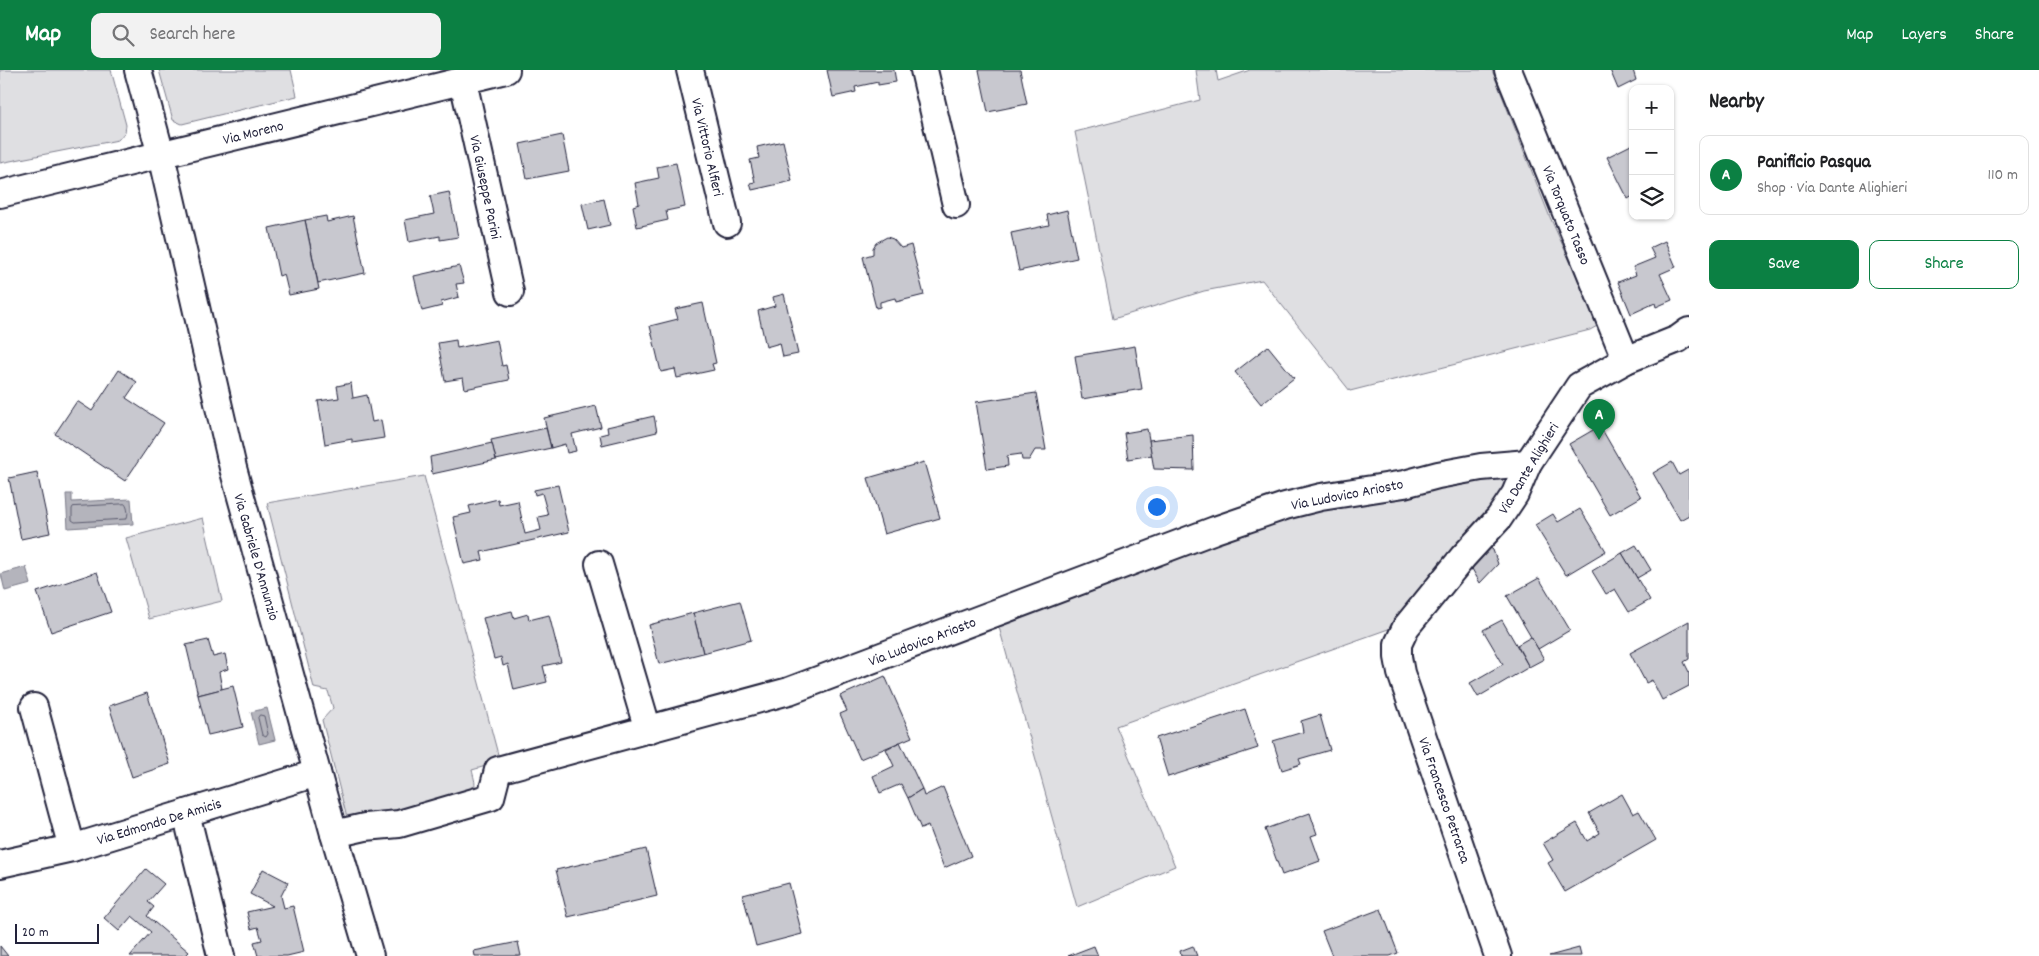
<!DOCTYPE html>
<html lang="en">
<head>
<meta charset="utf-8">
<style>
	body { margin:0; font-family:Dekko,sans-serif; background:#f2f2f2; color:#202124 }
	.controls { position:absolute; right:15px; top:15px; display:grid; overflow:hidden; border-radius:10px; box-shadow:0 1px 4px #0004 }
	.controls button { width:45px; height:45px; display:grid; place-items:center; padding:0; border:0; border-bottom:1px solid #e0e0e0; background:#fff; color:#202124; font:25px sans-serif }
	.scale { position:absolute; left:15px; bottom:12px; width:84px; box-sizing:border-box; padding-left:5px; border:2px solid #22223b; border-top:0; font-size:14px; line-height:18px; white-space:nowrap; color:#22223b; -webkit-text-stroke:4px #fff; paint-order:stroke }
	.you { position:absolute; left:1156px; top:436px; width:18px; height:18px; margin:-12px; border:4px solid #fff; border-radius:50%; background:#1a73e8; box-shadow:0 0 0 8px #1a73e833 }
	.badge { display:grid; place-items:center; width:32px; height:32px; border-radius:50%; background:#0b8043; color:#fff; font-size:16px; font-weight:700 }
	.pin { position:absolute; translate:-50% -41px; filter:drop-shadow(0 1px 2px #0008) }
	.pin::after { content:''; position:absolute; top:26px; width:18px; height:15px; background:inherit; clip-path:polygon(0 0,100% 0,50% 100%) }
	.list { margin:0; padding:0; list-style:none }
	h2 { display:flex; justify-content:space-between; align-items:center; height:65px; margin:0; padding:0 20px; font-size:21px }
	h2 small { font-size:16px; font-weight:400; color:#757577 }
	.list li { display:grid; grid-template-columns:32px 1fr auto; gap:15px; align-items:center; box-sizing:border-box; height:80px; margin:0 10px 10px; padding:0 10px; border:1px solid #e0e0e0; border-radius:10px }
	.list b { display:block; font-size:19px; white-space:nowrap }
	.list p { margin:0; font-size:16px; white-space:nowrap; color:#757577 }
	.list em { font-size:16px; font-style:normal; color:#757577 }
	.actions { display:flex; gap:10px; padding:15px 20px }
	.actions a { flex:1; padding:11px 0; border:1px solid #0b8043; border-radius:10px; text-align:center; font-size:18px; color:#0b8043 }
	.actions .main { background:#0b8043; color:#fff }
	.icon { flex:none; width:28px; height:28px; fill:none; stroke:currentColor; stroke-width:2; stroke-linecap:round; stroke-linejoin:round }
	.map { position:relative; flex:none; width:1689px; height:886px; overflow:hidden }
	header { display:flex; align-items:center; gap:30px; box-sizing:border-box; height:70px; padding:0 25px; background:#0b8043; color:#fff }
	header strong { font-size:24px }
	nav { display:flex; gap:28px; margin-inline-start:auto; font-size:18px }
	.search { width:350px; height:45px; background:#f2f2f2; display:flex; align-items:center; gap:12px; box-sizing:border-box; padding:0 18px; border-radius:10px; color:#757577; font-size:19px }
	main { display:flex }
	aside { flex:1; background:#fff }
	.map>svg:first-child { display:block }
	.green { fill:#dfdfe2; stroke:#80808e }
	.water { fill:#b4b4bc; stroke:#7a7a88 }
	.lines { fill:none; stroke-linecap:round; stroke-linejoin:round }
	.shore { stroke:#5c5c6f; stroke-width:1 }
	.building { fill:#c8c8cf; stroke:#22223b }
	.minor-casing { stroke:#22223b; stroke-width:30 }
	.minor { stroke:#fff; stroke-width:26 }
	.labels { text-anchor:middle; stroke-width:4.5; stroke-linejoin:round; paint-order:stroke }
	.street-label { font-size:15px; fill:#22223b; stroke:#fff }
</style>
</head>
<body>
<header>
<strong>Map</strong>
<div class="search"><svg class="icon" aria-label="search" viewBox="0 0 24 24"><circle cx="10" cy="10" r="6"/><path d="M15 15l6 6"/></svg>Search here</div>
<nav><a>Map</a><a>Layers</a><a>Share</a></nav>
</header>
<main>
<div class="map">
<svg width="1689" height="886" viewBox="0 0 1689 886">
	<rect width="100%" height="100%" fill="#fff"/>
	<filter id="ink" filterUnits="userSpaceOnUse"><feTurbulence type="fractalNoise" baseFrequency=".02" numOctaves="2"/><feDisplacementMap in="SourceGraphic" scale="10" xChannelSelector="R" yChannelSelector="G"/><feConvolveMatrix kernelMatrix="1 2 1 2 8 2 1 2 1" color-interpolation-filters="sRGB"/></filter>
	<g filter="url(#ink)">
		<g class="green">
			<polygon points="0,0 111,0 126,55 125,62 118,70 0,93"/>
			<polygon points="159,0 291,0 297,26 182,54 173,50"/>
			<polygon points="1196,0 1216,0 1218,11 1250,0 1492,0 1549,145 1599,255 1590,260 1350,321 1262,210 1204,221 1113,249 1075,62 1200,30"/>
			<path d="M424 406 500 692 472 700C475 713 478 717 468 726L348 752 322 650 333 638 328 621 314 618 267 433Z"/>
			<polygon points="1499,407 1505,413 1507,420 1394,557 1116,656 1175,796 1077,837 997,550 1285,443"/>
			<polygon points="203,448 222,531 149,549 126,468"/>
		</g>
		<g class="water">
			<polygon points="66,424 72,424 72,432 131,429 133,454 68,458"/>
			<polygon points="26,497 31,514 5,521 1,504"/>
			<polygon points="267,638 275,670 259,674 251,642"/>
		</g>
		<g class="lines">
			<g class="shore">
				<path d="M125 434C128 437 129 446 126 449L75 452 72 450V439L73 437Z"/>
				<polygon points="260,645 264,646 268,664 266,667 262,665 258,648"/>
			</g>
		</g>
		<g class="building">
			<polygon points="827,0 894,0 896,12 878,15 878,12 855,17 856,22 833,27"/>
			<polygon points="979,0 1020,0 1027,34 988,42"/>
			<polygon points="1610,0 1633,0 1636,10 1618,19"/>
			<polygon points="562,65 569,101 527,109 520,74"/>
			<polygon points="783,71 792,111 752,120 750,113 755,112 750,90 759,88 757,77"/>
			<polygon points="1633,74 1633,126 1628,129 1607,87"/>
			<polygon points="676,93 685,137 666,141 668,150 637,157 633,136 639,134 635,113 659,108 657,97"/>
			<polygon points="449,122 458,167 440,170 440,166 409,172 405,150 434,144 430,126"/>
			<polygon points="604,129 610,155 588,160 582,134"/>
			<polygon points="1067,140 1077,188 1019,201 1011,163 1049,155 1047,145"/>
			<polygon points="326,146 327,152 353,146 365,203 318,213 305,150"/>
			<polygon points="305,150 319,219 289,225 284,204 279,206 269,158"/>
			<polygon points="887,167 893,169 901,178 911,175 924,225 896,232 895,228 880,232 880,237 876,238 863,187 873,184 873,178 876,173"/>
			<polygon points="1665,171 1676,197 1660,204 1672,230 1656,237 1655,233 1631,244 1618,212 1636,205 1633,197 1655,188 1650,178"/>
			<polygon points="459,196 464,213 456,214 459,227 441,232 442,236 422,241 414,206"/>
			<polygon points="784,224 798,284 783,287 780,273 766,277 758,241 775,236 773,227"/>
			<polygon points="703,233 716,293 712,294 714,300 677,308 675,299 661,302 650,256 678,249 675,239"/>
			<polygon points="456,270 457,278 497,270 502,296 506,295 509,310 465,319 463,308 445,311 438,273"/>
			<polygon points="1135,276 1142,319 1082,329 1075,286"/>
			<polygon points="1268,276 1294,308 1261,334 1235,302"/>
			<polygon points="119,300 137,312 126,328 164,353 125,411 55,364 77,331 92,341"/>
			<polygon points="351,313 353,328 367,325 372,352 381,350 384,368 352,373 352,369 325,374 318,331 339,328 337,316"/>
			<polygon points="1036,323 1046,380 1035,380 1029,390 1022,390 1021,384 1007,386 1008,396 987,399 976,332"/>
			<polygon points="596,336 601,357 572,364 576,381 567,383 565,374 551,378 544,348"/>
			<polygon points="654,346 657,362 602,375 600,365 608,363 607,357"/>
			<polygon points="1600,356 1641,427 1610,445 1569,374"/>
			<polygon points="546,358 551,378 496,390 491,370"/>
			<polygon points="1147,359 1152,385 1128,389 1124,363"/>
			<polygon points="1193,365 1194,400 1154,399 1149,370"/>
			<polygon points="492,373 496,390 432,404 430,387"/>
			<polygon points="924,392 940,448 884,464 868,408"/>
			<polygon points="1672,392 1679,405 1688,400 1689,403 1689,445 1680,450 1653,403"/>
			<polygon points="37,402 50,463 21,469 9,408"/>
			<polygon points="558,415 569,462 481,482 483,490 464,494 453,447 471,443 469,436 498,429 499,435 518,431 525,464 541,460 538,447 548,445 542,423 535,425 534,420"/>
			<polygon points="1580,439 1606,481 1566,505 1535,455 1553,444 1558,452"/>
			<polygon points="1636,475 1651,500 1637,508 1622,483"/>
			<polygon points="1488,476 1493,480 1498,494 1480,513 1471,497"/>
			<polygon points="1622,483 1650,530 1629,542 1615,519 1606,524 1592,501"/>
			<polygon points="97,502 111,542 51,562 37,522"/>
			<polygon points="1539,508 1570,560 1538,579 1507,526"/>
			<polygon points="740,531 751,570 703,583 693,543"/>
			<polygon points="512,541 514,548 528,544 529,550 549,545 561,592 543,596 547,612 514,620 508,594 503,596 501,587 494,589 483,548"/>
			<polygon points="693,543 703,583 659,594 649,555"/>
			<polygon points="1502,550 1529,597 1478,627 1470,613 1503,594 1483,560"/>
			<polygon points="1689,551 1689,589 1684,592 1689,602 1689,616 1662,630 1652,610 1646,613 1630,583"/>
			<polygon points="1531,567 1544,589 1529,597 1517,575"/>
			<polygon points="208,570 213,587 225,584 228,599 219,602 222,619 198,625 186,575"/>
			<polygon points="885,606 912,667 860,689 840,644 847,641 840,626"/>
			<polygon points="233,616 243,657 208,665 198,625"/>
			<polygon points="147,623 170,694 132,707 109,636"/>
			<polygon points="1245,639 1258,678 1168,707 1156,668"/>
			<polygon points="1320,645 1330,680 1299,689 1301,694 1282,700 1273,671 1303,662 1301,651"/>
			<polygon points="900,672 922,719 908,728 901,714 880,723 873,706 894,696 886,679"/>
			<polygon points="943,717 971,786 944,798 928,756 921,759 908,728 922,719 924,726"/>
			<polygon points="1622,724 1633,744 1639,741 1656,770 1565,822 1548,793 1553,790 1543,773 1577,753 1587,771 1600,763 1589,743"/>
			<polygon points="1310,743 1317,764 1311,766 1320,791 1282,805 1265,759"/>
			<polygon points="646,779 657,826 568,847 556,800"/>
			<polygon points="146,799 164,814 148,832 154,837 147,846 189,882 185,886 130,886 151,862 132,846 119,861 104,848"/>
			<polygon points="263,799 288,812 281,826 284,838 293,836 304,882 287,886 258,886 254,872 262,870 258,857 251,859 247,842 273,836 250,824"/>
			<polygon points="789,813 802,864 756,876 743,825"/>
			<polygon points="1381,839 1398,883 1390,886 1332,886 1322,861"/>
			<polygon points="518,872 521,886 475,886 474,881"/>
			<polygon points="0,876 8,886 0,886"/>
			<polygon points="1094,876 1098,886 1068,886"/>
			<polygon points="1193,876 1197,886 1181,886 1180,881"/>
			<polygon points="1579,878 1581,886 1549,886"/>
		</g>
		<g class="lines">
			<g class="minor-casing">
				<g id="minor">
					<polyline points="138,0 161,85 233,398 334,764 370,886"/>
					<polyline points="690,0 727,153"/>
					<polyline points="924,0 956,135"/>
					<polyline points="1508,0 1626,290"/>
					<polyline points="463,11 510,222"/>
					<polyline points="0,124 506,0"/>
					<polyline points="599,494 648,660"/>
					<polyline points="34,637 72,778"/>
					<polyline points="186,743 221,886"/>
					<polyline points="334,764 365,757 399,754 491,727 498,700 789,621 1215,460 1285,436 1321,427 1404,414 1438,405 1481,397 1528,393"/>
					<polyline points="0,794 72,778 317,703"/>
					<polyline points="1498,886 1401,603 1398,587 1398,574 1406,557 1463,487 1499,448 1515,424 1528,393 1579,316 1626,290 1678,269 1689,261"/>
				</g>
			</g>
			<use href="#minor" class="minor"/>
		</g>
	</g>
	<g class="labels">
		<g class="street-label">
			<text transform="translate(253 62) rotate(-14)" y="5">Via Moreno</text>
			<text transform="translate(708 77) rotate(77)" y="5">Via Vittorio Alfieri</text>
			<text transform="translate(486 117) rotate(78)" y="5">Via Giuseppe Parini</text>
			<text transform="translate(1567 145) rotate(68)" y="5">Via Torquato Tasso</text>
			<text transform="translate(1528 398) rotate(-59)" y="5">Via Dante Alighieri</text>
			<text transform="translate(1347 424) rotate(-11)" y="5">Via Ludovico Ariosto</text>
			<text transform="translate(257 487) rotate(74)" y="5">Via Gabriele D'Annunzio</text>
			<text transform="translate(922 571) rotate(-21)" y="5">Via Ludovico Ariosto</text>
			<text transform="translate(1445 730) rotate(71)" y="5">Via Francesco Petrarca</text>
			<text transform="translate(159 751) rotate(-17)" y="5">Via Edmondo De Amicis</text>
		</g>
	</g>
</svg>
<div class="controls">
<button>+</button>
<button>−</button>
<button><svg class="icon" aria-label="layers" viewBox="0 0 24 24"><path d="M12 4l9 5-9 5-9-5zM3 14l9 5 9-5"/></svg></button>
</div>
<div class="scale">20 m</div>
<div class="you"></div>
<div class="pin badge" style="left:1599px;top:370px">A</div>
</div>
<aside>
<h2>Nearby<small></small></h2>
<ul class="list">
<li><span class="badge">A</span><div><b>Panificio Pasqua</b><p>Shop · Via Dante Alighieri</p></div><em>110 m</em></li>
</ul>
<div class="actions"><a class="main">Save</a><a>Share</a></div>
</aside>
</main>
</body>
</html>
